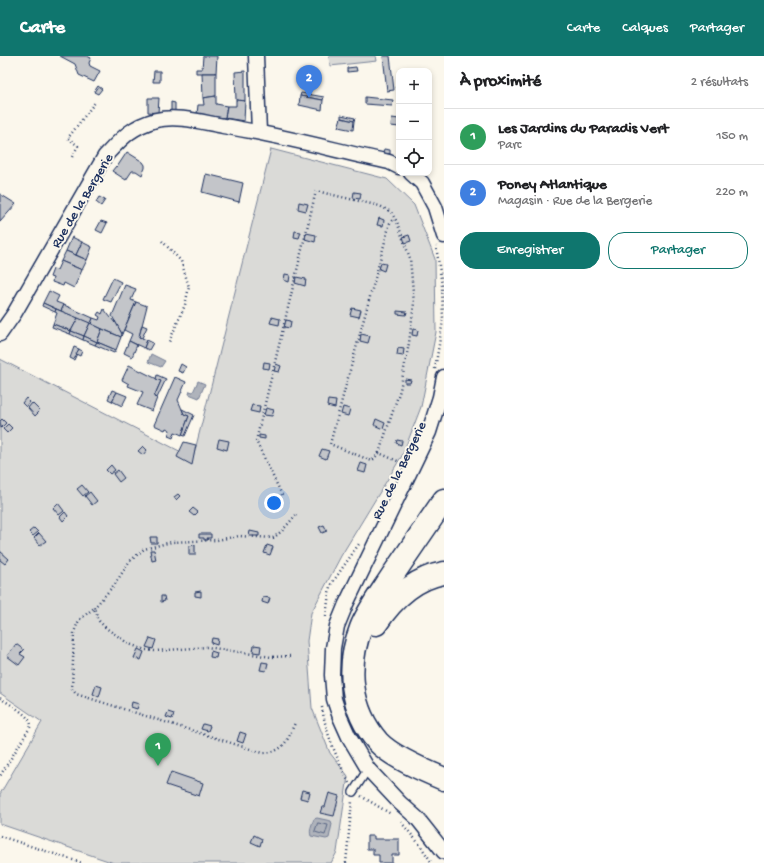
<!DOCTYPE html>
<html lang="fr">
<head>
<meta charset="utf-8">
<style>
	body { margin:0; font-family:"Gochi Hand",sans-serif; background:#f6f6f6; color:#202124 }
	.controls { position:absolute; right:12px; top:12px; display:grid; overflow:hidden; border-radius:8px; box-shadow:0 2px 6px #0003 }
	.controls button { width:36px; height:36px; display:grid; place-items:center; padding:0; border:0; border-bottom:1px solid #e0e0e0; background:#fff; color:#202124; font:20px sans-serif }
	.you { position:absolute; left:274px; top:447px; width:14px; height:14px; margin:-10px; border:3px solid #fff; border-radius:50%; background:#1a73e8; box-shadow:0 0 0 6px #1a73e833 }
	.badge { display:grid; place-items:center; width:26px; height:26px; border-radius:50%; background:#0f766e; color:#fff; font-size:13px; font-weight:700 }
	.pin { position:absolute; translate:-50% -33px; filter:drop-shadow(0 1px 2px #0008) }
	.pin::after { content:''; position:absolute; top:21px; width:14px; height:12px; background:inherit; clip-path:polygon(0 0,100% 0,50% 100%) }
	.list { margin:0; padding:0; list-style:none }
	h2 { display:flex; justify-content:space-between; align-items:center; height:52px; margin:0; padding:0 16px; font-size:17px }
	h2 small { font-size:13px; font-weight:400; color:#757577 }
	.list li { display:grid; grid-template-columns:26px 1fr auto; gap:12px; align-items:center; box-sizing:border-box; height:56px; padding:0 16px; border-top:1px solid #e0e0e0 }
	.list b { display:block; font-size:15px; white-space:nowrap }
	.list p { margin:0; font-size:13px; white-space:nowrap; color:#757577 }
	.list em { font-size:13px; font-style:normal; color:#757577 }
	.actions { display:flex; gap:8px; padding:12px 16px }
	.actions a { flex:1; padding:9px 0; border:1px solid #0f766e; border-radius:16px; text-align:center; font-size:14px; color:#0f766e }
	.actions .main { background:#0f766e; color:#fff }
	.icon { flex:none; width:22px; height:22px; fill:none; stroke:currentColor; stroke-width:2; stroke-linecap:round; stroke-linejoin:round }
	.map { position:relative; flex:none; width:444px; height:807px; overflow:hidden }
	header { display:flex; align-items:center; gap:24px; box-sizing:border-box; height:56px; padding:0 20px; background:#0f766e; color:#fff }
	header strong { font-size:19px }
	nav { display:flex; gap:22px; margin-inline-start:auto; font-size:14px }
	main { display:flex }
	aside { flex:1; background:#fff }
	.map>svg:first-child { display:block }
	.green { fill:#dadad7; stroke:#7a849a }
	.water { fill:#afb3bb; stroke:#747e96 }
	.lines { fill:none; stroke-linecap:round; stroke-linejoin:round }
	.shore { stroke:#566483; stroke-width:1 }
	.building { fill:#c3c5c9; stroke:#1b2f5e }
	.service-casing { stroke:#1b2f5e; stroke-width:10 }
	.minor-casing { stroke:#1b2f5e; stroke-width:17 }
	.trunk-casing { stroke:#1b2f5e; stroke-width:25 }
	.path { stroke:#1b2f5e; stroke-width:2.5; stroke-dasharray:1 3; stroke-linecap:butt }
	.service { stroke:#fbf7ec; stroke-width:7 }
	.minor { stroke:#fbf7ec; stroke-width:14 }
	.trunk { stroke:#fbf7ec; stroke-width:22 }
	.labels { text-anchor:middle; stroke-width:4; stroke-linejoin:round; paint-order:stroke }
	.street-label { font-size:14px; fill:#1b2f5e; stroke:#fbf7ec }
</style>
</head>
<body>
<header>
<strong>Carte</strong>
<nav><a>Carte</a><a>Calques</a><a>Partager</a></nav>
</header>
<main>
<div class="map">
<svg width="444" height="807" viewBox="0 0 444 807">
	<rect width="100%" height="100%" fill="#fbf7ec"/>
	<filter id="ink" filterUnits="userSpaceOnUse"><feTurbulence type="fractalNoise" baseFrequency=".025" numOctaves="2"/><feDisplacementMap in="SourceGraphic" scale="8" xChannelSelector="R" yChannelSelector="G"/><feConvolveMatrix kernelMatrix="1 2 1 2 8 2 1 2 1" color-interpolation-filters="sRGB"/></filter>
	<g filter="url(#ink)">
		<g class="green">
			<polygon points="329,0 376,0 377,5 330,10"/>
			<polygon points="271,93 387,123 414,149 435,203 436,276 421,351 403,398 341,500 311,557 307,585 312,652 330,697 348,720 337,796 331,807 114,807 0,768 0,738 42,666 0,637 0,303 193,402"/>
		</g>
		<g class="water">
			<polygon points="151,298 165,305 161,311 148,306"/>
			<polygon points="198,325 205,328 199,342 189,338 190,335 193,336"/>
			<path d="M317 762 331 765 332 768 329 782 326 783 311 780C309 774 312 768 314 763Z"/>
		</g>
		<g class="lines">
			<polygon class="shore" points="318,767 328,769 325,779 315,776"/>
		</g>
		<g class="building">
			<polygon points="60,0 87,0 91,2 89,7 90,10 100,15 94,26 79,19 75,8"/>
			<polygon points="203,0 217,0 216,17 196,17 196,13 202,13"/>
			<polygon points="383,0 390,0 394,34 387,35"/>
			<polygon points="356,11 357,15 347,16 347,12"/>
			<polygon points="154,15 160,15 160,26 153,26"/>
			<polygon points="245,15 245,45 236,44 235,16"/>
			<polygon points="202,17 216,17 216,40 203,42"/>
			<polygon points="98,30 102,33 98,38 94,36"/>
			<polygon points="301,37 324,41 323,44 300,40"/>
			<polygon points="216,40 216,48 227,50 225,62 197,58 198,49 204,49 203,42"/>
			<polygon points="300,40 323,44 322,54 299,49"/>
			<polygon points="365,41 393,44 392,50 365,48"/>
			<polygon points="148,42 159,42 158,57 148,56"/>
			<polygon points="236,44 245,45 244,65 225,62 227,50 236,50"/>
			<polygon points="171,46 175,47 175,59 171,58"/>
			<polygon points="341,59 355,62 354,65 341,62"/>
			<polygon points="341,62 354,65 353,74 338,71"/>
			<polygon points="392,62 399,63 399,71 391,70"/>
			<polygon points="384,93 390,94 390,98 383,97"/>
			<polygon points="127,96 143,106 145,109 145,112 142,119 136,115 132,115 126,124 112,115 116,110 117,111"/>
			<polygon points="206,118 243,127 239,146 202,136"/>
			<polygon points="354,136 361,137 360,143 353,142"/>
			<polygon points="0,138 16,148 0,166"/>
			<polygon points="99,141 105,144 101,150 96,146"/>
			<polygon points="299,146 308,148 306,155 298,153"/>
			<polygon points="379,162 384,164 383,170 377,169"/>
			<polygon points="101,165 107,167 102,177 96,174"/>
			<polygon points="295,175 301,176 299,182 294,181"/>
			<polygon points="306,177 316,179 315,186 305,183"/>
			<polygon points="409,179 411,185 405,187 403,181"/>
			<polygon points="72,181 82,186 76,199 66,195"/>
			<polygon points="82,186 92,191 87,204 76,199"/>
			<polygon points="66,195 87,204 82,214 61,205"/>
			<polygon points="61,205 82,214 74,232 64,227 63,230 52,226 53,222 50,221 53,213 57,214"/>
			<polygon points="381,207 386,208 384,215 379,213"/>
			<polygon points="285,218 290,219 289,226 284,224"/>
			<polygon points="296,221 306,223 305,230 295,227"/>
			<polygon points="113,222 121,226 111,246 103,243"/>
			<polygon points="125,229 136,233 131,244 136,246 122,278 112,260"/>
			<polygon points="49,235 59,240 56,246 64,249 61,255 43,247"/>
			<polygon points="136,246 147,250 139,281 147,284 144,292 129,285 132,278 124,274"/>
			<polygon points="43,247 56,253 55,256 42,250"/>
			<polygon points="64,249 93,262 91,268 61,255"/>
			<polygon points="352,252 361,254 359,261 350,259"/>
			<polygon points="56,253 78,262 71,275 53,268 57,257 55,256"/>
			<polygon points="104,253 115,267 115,265 122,278 121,281 91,268 93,262 99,264 100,261 97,259 99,256 102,258"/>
			<polygon points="397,255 407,256 406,259 397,258"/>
			<polygon points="272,261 280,263 279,269 270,267"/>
			<polygon points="78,262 90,267 84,280 71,275"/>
			<polygon points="286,264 291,265 290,272 284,271"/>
			<polygon points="90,267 102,273 97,286 84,280"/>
			<polygon points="53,268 71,275 70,278 52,271"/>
			<polygon points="142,269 147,271 142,282 139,281"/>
			<polygon points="102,273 121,281 116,294 97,286"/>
			<polygon points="413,273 418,274 417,280 412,279"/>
			<polygon points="71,275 84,280 83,284 70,278"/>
			<polygon points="361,278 370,280 368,287 360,285"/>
			<polygon points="84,280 97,286 95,289 83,284"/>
			<polygon points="147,284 153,287 149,294 144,292"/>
			<polygon points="129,285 137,289 132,301 124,297"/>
			<polygon points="97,286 116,294 114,297 95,289"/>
			<polygon points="74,291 79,293 74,304 70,302"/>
			<polygon points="398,292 404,293 403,300 397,299"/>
			<polygon points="79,293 82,295 80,300 76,298"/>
			<polygon points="264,306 270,307 269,313 263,312"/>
			<polygon points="181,308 186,311 183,317 178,315"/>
			<polygon points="276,308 281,310 279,316 274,315"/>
			<polygon points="129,309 161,325 154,341 157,342 152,355 137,349 143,336 128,330 129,328 122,324"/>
			<polygon points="157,319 166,323 157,342 154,341 161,325 156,323"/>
			<polygon points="175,321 186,326 178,344 184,358 189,360 182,379 175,376 173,382 168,380 170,374 166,372 165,374 154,369"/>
			<polygon points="405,323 411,324 410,327 405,327"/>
			<polygon points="112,334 117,336 112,345 108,343"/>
			<polygon points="117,336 127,340 122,350 112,345"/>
			<polygon points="26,342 30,346 26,351 22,347"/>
			<polygon points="328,344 336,345 335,352 327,350"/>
			<polygon points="32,347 40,355 35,360 28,352"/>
			<polygon points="252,349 260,350 259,357 250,355"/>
			<polygon points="343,351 350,353 348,360 341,358"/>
			<polygon points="266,352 274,354 272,360 264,359"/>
			<polygon points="182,353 194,359 185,380 182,379 189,360 184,358"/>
			<polygon points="2,363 6,367 1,372 0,365"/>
			<polygon points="376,363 385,367 383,373 374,369"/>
			<polygon points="8,368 12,372 7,377 3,373"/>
			<polygon points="259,379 265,380 265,383 259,382"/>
			<polygon points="219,383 229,385 227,394 217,391"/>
			<polygon points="397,384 402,385 401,389 396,387"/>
			<polygon points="184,386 196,389 192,409 177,401"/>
			<polygon points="143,390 147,394 143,399 138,395"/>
			<polygon points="322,393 329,395 326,403 319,400"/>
			<polygon points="361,407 367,409 365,417 358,415"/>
			<polygon points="111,409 115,414 110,418 106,414"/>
			<polygon points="118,414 124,422 119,426 113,418"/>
			<polygon points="82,429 88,436 83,440 77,433"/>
			<polygon points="90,436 97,445 92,449 85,440"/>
			<polygon points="178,438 180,440 176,444 174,441"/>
			<polygon points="58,447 64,455 59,459 53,452"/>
			<polygon points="193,452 198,456 194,460 189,456"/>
			<polygon points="65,456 68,460 63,465 60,461"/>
			<polygon points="324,469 327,475 322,477 319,471"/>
			<polygon points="34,472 38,476 33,480 29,476"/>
			<polygon points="250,475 259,477 259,480 249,480"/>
			<polygon points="39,477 46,485 40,489 34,482"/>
			<polygon points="199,478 211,478 211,482 207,482 208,484 204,484 204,482 199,482"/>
			<polygon points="150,481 157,481 157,487 151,487"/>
			<polygon points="195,489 195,499 189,499 189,490"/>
			<polygon points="267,489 273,491 270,499 264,497"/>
			<polygon points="150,494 154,494 156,504 152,505"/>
			<polygon points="0,495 9,503 5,508 0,504"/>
			<polygon points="201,535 201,541 195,540 195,536"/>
			<polygon points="161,540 164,540 165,545 161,546"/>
			<polygon points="263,541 270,542 268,548 262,546"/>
			<polygon points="150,582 156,584 153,593 146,591"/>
			<polygon points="212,582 218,583 217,589 211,587"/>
			<polygon points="16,588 24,594 20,598 25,601 19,609 7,600"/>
			<polygon points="254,589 261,590 260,597 253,596"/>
			<polygon points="138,593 144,596 141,604 134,602"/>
			<polygon points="211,595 217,597 216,602 210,601"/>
			<polygon points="262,606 268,607 266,615 260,614"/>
			<polygon points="96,629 102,631 99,641 93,638"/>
			<polygon points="132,646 139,648 137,653 131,651"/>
			<polygon points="168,656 174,658 172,663 166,661"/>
			<polygon points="203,668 210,670 208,675 201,673"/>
			<polygon points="240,676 246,678 243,687 237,685"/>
			<polygon points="171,716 203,727 199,740 166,729"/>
			<polygon points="302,734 310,736 308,744 300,742"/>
			<polygon points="329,737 339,740 334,760 320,757 322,751 325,751"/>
			<polygon points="254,779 262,783 260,790 251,786"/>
			<polygon points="367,780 374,780 374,783 399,783 399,799 392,799 392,807 379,807 379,799 373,799 373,793 367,793"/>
		</g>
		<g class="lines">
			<g class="service-casing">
				<polyline id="service" points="353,736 368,713"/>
			</g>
			<g class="minor-casing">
				<g id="minor">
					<polyline points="256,0 259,76"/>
					<polyline points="411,117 422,127 435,151 444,180"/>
					<path d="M0 278 14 258 105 100C122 82 131 71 156 64 178 59 201 66 223 70 279 79 334 94 389 106L399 111"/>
					<polyline points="444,321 440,341 429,376 346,548 337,570 333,592 332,619 334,643 340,661 349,681 368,713 400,747 417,762 444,796"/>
				</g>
			</g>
			<g class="trunk-casing">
				<g id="trunk">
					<path d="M444 444C427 469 410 494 392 520 383 534 367 556 361 572 346 610 350 654 378 686 392 701 425 715 444 723"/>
					<path d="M376 568C392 544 414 522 444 517"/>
				</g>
			</g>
			<g class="path">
				<polyline points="72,101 78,90 68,82 96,45"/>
				<polyline points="162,185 181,205 189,231 185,249 169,286"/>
				<polyline points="435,313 443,264 442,229 436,190"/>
				<polyline points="379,397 372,405 330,388 390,167 395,162"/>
				<polyline points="282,439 256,385 316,135 380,150 391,156 397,166 410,202 414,247 409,287 400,334 379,397 400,406"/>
				<polyline points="94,552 115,528 129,506 144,493 171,486 217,484 239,480 273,482 282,475 296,459"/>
				<polyline points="326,560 330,530 359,488"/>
				<path d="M290 600 271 601 207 591 155 595 146 594 129 588 106 572 99 565 94 552 79 564 74 576 72 633 76 638 263 697C285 696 287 684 295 667"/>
				<path d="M0 642C9 648 31 659 31 670L0 720"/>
				<path d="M322 651C325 676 338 704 349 727"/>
				<polyline points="361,740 391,758"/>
				<polyline points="401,766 420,789 432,807"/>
				<polyline points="0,780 82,807"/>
				<polyline points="346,807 352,745"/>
			</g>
			<use href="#service" class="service"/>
			<use href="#minor" class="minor"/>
			<use href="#trunk" class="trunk"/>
		</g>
	</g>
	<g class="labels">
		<g class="street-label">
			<text transform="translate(81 144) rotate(-59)" y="5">Rue de la Bergerie</text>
			<text transform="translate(398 414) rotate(-64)" y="5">Rue de la Bergerie</text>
		</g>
	</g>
</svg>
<div class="controls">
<button>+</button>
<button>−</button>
<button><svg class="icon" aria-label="locate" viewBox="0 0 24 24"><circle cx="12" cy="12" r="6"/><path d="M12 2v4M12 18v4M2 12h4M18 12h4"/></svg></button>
</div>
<div class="you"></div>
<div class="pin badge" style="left:158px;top:710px;background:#2e9e5b">1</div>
<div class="pin badge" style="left:309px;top:42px;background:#3f7fe0">2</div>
</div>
<aside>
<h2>À proximité<small>2 résultats</small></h2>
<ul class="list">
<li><span class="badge" style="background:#2e9e5b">1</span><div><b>Les Jardins du Paradis Vert</b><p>Parc</p></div><em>150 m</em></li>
<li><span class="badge" style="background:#3f7fe0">2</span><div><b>Poney Atlantique</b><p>Magasin · Rue de la Bergerie</p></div><em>220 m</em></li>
</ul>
<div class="actions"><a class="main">Enregistrer</a><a>Partager</a></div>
</aside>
</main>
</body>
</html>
